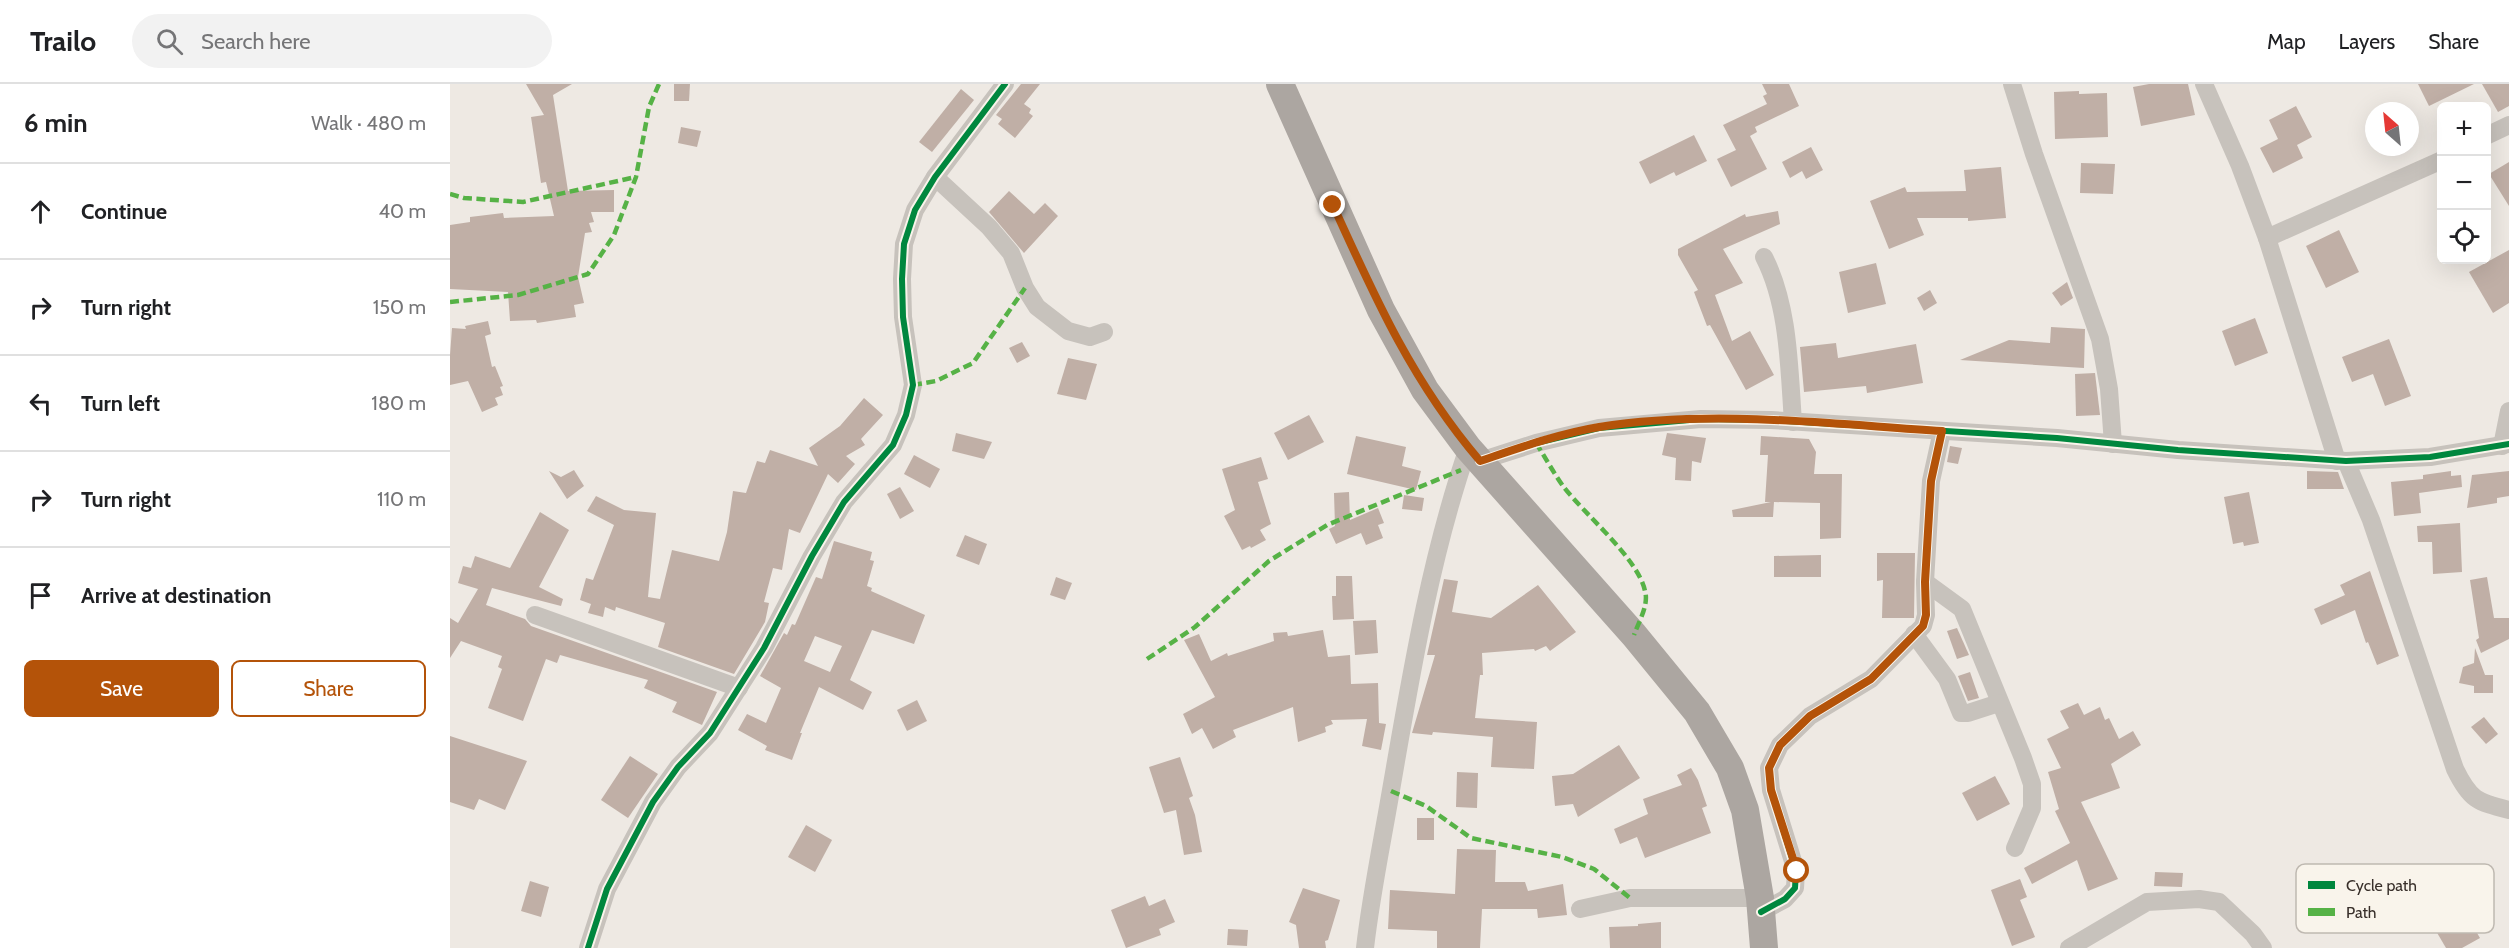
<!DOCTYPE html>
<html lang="en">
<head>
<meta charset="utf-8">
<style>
	body { margin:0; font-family:Cabin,sans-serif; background:#f2f2f2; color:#202124 }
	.controls { position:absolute; right:18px; top:18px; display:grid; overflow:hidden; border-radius:9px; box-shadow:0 6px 24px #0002 }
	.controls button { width:54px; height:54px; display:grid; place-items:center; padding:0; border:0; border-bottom:2px solid #e0e0e0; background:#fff; color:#202124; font:30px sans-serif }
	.compass { position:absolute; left:1915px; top:18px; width:54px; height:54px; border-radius:50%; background:#fff; box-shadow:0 6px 24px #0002; rotate:333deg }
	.stop { position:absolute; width:18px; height:18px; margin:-14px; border:4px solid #b45309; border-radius:50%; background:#fff }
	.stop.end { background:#b45309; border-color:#fff; box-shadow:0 2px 6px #0008 }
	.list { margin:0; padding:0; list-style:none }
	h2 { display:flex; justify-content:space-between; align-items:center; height:78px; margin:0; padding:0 24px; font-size:26px }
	h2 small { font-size:20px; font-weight:400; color:#757577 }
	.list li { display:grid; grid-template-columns:39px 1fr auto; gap:18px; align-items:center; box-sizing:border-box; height:96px; padding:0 24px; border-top:2px solid #e0e0e0 }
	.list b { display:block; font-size:22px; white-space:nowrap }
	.list em { font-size:20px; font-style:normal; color:#757577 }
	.actions { display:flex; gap:12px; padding:18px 24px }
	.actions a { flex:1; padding:14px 0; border:2px solid #b45309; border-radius:9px; text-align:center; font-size:21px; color:#b45309 }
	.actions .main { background:#b45309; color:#fff }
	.icon { flex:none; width:33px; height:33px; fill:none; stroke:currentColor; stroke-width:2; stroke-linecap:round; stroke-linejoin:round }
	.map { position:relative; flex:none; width:2059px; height:864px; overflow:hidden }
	header { display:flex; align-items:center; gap:36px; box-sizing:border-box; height:84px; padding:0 30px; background:#fff; border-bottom:2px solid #e0e0e0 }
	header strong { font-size:28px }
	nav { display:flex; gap:33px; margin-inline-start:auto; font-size:21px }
	.search { width:420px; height:54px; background:#f2f2f2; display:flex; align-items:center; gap:15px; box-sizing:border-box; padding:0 21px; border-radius:33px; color:#757577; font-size:22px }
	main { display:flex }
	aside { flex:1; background:#fff }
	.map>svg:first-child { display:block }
	.building { fill:#c0afa6; fill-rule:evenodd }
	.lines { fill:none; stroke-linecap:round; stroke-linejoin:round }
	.street { stroke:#c7c2bc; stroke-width:18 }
	.primary { stroke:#aca6a1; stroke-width:28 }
	.quiet { stroke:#56b246; stroke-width:4.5; stroke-dasharray:9 4.5; stroke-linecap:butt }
	.cycleway-casing { stroke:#f9f4eb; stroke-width:10 }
	.cycleway { stroke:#00873e; stroke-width:6 }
	.route { stroke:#b45309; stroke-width:8 }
	.key { fill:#f9f4eb; stroke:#bfb9b1; stroke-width:1.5 }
	.key-label { font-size:16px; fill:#382f2a }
</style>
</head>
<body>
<header>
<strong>Trailo</strong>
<div class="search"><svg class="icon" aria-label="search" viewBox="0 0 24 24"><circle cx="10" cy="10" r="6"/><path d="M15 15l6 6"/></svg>Search here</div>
<nav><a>Map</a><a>Layers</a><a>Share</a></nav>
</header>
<main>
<aside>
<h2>6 min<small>Walk · 480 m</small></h2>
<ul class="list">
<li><svg class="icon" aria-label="ahead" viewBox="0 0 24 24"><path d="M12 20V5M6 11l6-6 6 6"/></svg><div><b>Continue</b></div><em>40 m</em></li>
<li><svg class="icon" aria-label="right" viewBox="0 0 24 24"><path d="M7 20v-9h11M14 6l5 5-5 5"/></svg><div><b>Turn right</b></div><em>150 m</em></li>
<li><svg class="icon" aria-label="left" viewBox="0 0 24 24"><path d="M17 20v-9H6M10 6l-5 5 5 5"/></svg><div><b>Turn left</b></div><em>180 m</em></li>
<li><svg class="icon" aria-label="right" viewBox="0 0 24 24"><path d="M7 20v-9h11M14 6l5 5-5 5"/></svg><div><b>Turn right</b></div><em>110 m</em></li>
<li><svg class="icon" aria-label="arrive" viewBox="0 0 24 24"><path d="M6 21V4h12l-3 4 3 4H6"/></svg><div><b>Arrive at destination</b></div></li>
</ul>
<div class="actions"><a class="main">Save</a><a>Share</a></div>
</aside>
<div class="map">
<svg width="2059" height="864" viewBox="0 0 2059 864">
	<rect width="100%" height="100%" fill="#eee9e3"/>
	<g class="building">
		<polygon points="76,0 122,0 103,11 118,107 164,106 164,128 141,128 144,138 139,139 142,148 135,149 128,193 134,219 124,221 126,233 87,239 86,236 60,237 58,208 0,205 0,141 20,138 20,133 53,129 54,134 104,132 96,98 91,99 81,33 94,31"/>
		<polygon points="224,0 240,0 239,17 224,17"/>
		<polygon points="571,0 590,0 574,20 581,25 579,29 583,32 565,54 548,40 552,35 546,31"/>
		<polygon points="1312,0 1339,0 1349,22 1305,43 1307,48 1300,52 1317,85 1281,103 1267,75 1286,66 1273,41 1317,20 1313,12 1317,10"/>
		<polygon points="1699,0 1738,0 1745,31 1691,42 1683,3"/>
		<polygon points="1968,0 2024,0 1979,22"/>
		<polygon points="2032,0 2059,0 2059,22 2048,28"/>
		<polygon points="511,5 524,16 482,68 469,58"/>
		<polygon points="1629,7 1629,10 1657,9 1658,53 1605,55 1604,8"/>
		<polygon points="1846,22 1862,53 1847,61 1853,74 1823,89 1810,64 1828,55 1819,36"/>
		<polygon points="231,43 251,47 247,63 228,59"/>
		<polygon points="1244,51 1257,77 1226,92 1224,88 1200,100 1189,78"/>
		<polygon points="1361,63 1373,86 1356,95 1352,87 1340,94 1332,78"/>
		<polygon points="2059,78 2059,122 2039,90"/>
		<polygon points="1631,79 1665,80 1663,110 1630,109"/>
		<polygon points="1551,83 1556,134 1518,137 1518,134 1467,134 1474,151 1439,165 1420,117 1455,103 1457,108 1516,107 1514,86"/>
		<polygon points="559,107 584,130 595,119 608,132 574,169 539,128"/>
		<polygon points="1328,127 1330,140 1273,165 1293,199 1265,211 1282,257 1300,247 1324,291 1296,306 1260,241 1257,242 1244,208 1248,206 1228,171 1228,165 1295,130 1296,133"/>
		<polygon points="1889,146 1909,188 1876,204 1856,162"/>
		<polygon points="2059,166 2059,219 2043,229 2019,188"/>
		<polygon points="1426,179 1436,220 1398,229 1389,188"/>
		<polygon points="1617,198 1623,214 1611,222 1602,209"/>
		<polygon points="1480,206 1487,219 1474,227 1467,214"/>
		<polygon points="1805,234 1818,269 1785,282 1772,247"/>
		<polygon points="38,237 41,250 35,252 42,283 45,282 53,302 50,303 53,311 45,314 48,321 32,328 18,297 0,301 0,271 2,244 16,245 15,242"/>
		<polygon points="1601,243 1635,245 1634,284 1510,276 1559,256 1600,259"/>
		<polygon points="1939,255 1961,312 1935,322 1923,290 1902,298 1892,273"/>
		<polygon points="572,258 580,272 567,279 559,264"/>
		<polygon points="1386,259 1388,274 1466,260 1473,299 1417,309 1416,302 1354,308 1350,263"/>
		<polygon points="618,274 647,280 636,316 607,310"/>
		<polygon points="1645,289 1650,331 1626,332 1625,290"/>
		<polygon points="414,314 433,331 411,355 415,361 396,372 405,380 388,399 378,390 350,449 339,445 332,486 323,484 314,518 319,519 315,538 284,590 208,563 215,539 166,523 165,527 155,523 153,533 138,529 141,520 130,516 136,494 143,496 164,441 137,427 146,412 174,426 206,429 198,513 210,515 222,466 269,477 277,448 283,407 296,409 307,377 315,379 320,366 368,382 359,364 390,342"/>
		<polygon points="859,331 874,358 838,376 824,349"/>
		<polygon points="506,349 542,358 534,375 502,367"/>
		<polygon points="1217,349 1256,354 1251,379 1242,377 1241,397 1225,396 1226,374 1212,371"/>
		<polygon points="906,352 956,363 952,382 971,387 966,406 897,390"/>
		<polygon points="1311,352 1359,355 1366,368 1364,390 1392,390 1391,454 1370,455 1370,419 1324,418 1323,433 1283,433 1282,426 1321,418 1315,418 1318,371 1310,371"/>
		<polygon points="1500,362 1512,364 1508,380 1497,378"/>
		<polygon points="464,371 490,385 480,404 454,390"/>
		<polygon points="811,373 818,395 808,398 821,440 810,446 816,456 801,464 800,462 792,466 774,432 785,426 772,385"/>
		<polygon points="124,386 134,402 117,415 99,387 111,393"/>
		<polygon points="1857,387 1888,388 1894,405 1857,405"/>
		<polygon points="2001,387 2001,392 2011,391 2012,403 1969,409 1971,429 1944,432 1941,398 1973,395 1973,391"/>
		<polygon points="2059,387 2059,412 2047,414 2047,419 2017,424 2022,391"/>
		<polygon points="450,403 464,427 450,435 437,410"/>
		<polygon points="899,408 900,436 928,424 934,439 928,441 933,454 916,461 911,449 886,460 879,445 885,442 884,409"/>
		<polygon points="1799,408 1809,459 1794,462 1793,458 1783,460 1774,413"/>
		<polygon points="954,411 974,414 972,427 952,425"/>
		<polygon points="90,428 119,446 89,503 113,515 111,522 42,504 36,521 75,535 81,542 267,608 252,641 222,628 227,618 194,604 198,596 110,571 107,579 96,575 73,637 38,624 52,585 48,583 52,572 11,557 0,574 0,534 8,539 28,505 8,499 13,482 21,484 25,472 60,484"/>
		<polygon points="2010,439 2012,488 1983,490 1982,458 1968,458 1967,442"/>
		<polygon points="515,451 537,460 529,481 506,472"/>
		<path d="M384 457 422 468 420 476 424 477 417 502 422 504 421 507 475 531 464 560 422 546 400 596 422 608 413 626 369 603 350 649H352L342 676 315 666 317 662 288 646 297 630 316 639 331 604 310 592 334 549 337 551 342 540 345 541 366 493 372 495ZM365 552 392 562 380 588 354 577Z"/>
		<polygon points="1427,469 1465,469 1464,534 1432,534 1433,496 1427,497"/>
		<polygon points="1371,471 1371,493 1324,493 1324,472"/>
		<polygon points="1920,487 1949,572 1927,581 1918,558 1916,559 1905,526 1871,541 1864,525 1895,511 1890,501"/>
		<polygon points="886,492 902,492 904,535 883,536 882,512 886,512"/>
		<polygon points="606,493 622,499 615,516 600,511"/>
		<polygon points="2037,493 2044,534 2059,534 2059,555 2031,569 2026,556 2029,554 2020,496"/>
		<polygon points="994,495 1008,497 1002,528 1041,534 1088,501 1126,548 1100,567 1096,562 1085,567 1084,565 1032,569 1033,591 1030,591 1025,634 1087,638 1084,685 1041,683 1043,653 983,648 982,651 962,649 985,571 977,571"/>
		<polygon points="926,536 928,569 905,571 903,537"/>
		<polygon points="1507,544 1519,571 1507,575 1497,547"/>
		<polygon points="873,546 878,573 900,571 901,600 928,599 929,639 936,640 931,666 912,662 917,635 881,636 883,640 875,643 876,648 848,658 843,623 783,646 786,653 763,665 752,644 742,650 733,630 765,613 734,556 749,550 761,577 777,569 778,572 824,557 823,549 837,548 838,552"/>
		<polygon points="2025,564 2035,591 2043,591 2043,609 2024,609 2024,602 2009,599 2013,583 2024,579"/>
		<polygon points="1520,588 1529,614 1518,617 1508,592"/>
		<polygon points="467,616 477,637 457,647 447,626"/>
		<polygon points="1628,619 1634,631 1650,623 1655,636 1659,634 1669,655 1683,647 1691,661 1661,680 1670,704 1631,718 1668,795 1638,807 1627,776 1582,800 1574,784 1620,759 1605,727 1609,725 1598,688 1611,684 1597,655 1619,644 1610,627"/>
		<polygon points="2034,633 2048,650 2036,660 2021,643"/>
		<polygon points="0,652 77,677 55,726 29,715 24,726 0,718"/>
		<polygon points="1169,661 1190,694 1128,733 1123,720 1105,722 1102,692 1123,690"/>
		<polygon points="180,672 208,690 178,734 151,716"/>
		<polygon points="730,673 743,712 739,714 745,731 752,768 734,771 726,726 714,729 699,683"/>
		<polygon points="1241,684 1248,696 1257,722 1252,724 1261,749 1195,774 1187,753 1170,760 1164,745 1198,730 1193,715 1232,701 1227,691"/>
		<polygon points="1007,688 1028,689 1027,724 1006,723"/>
		<polygon points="1545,692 1560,720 1527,737 1512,709"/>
		<rect x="967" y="734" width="17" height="22"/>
		<polygon points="356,741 382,756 365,788 338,773"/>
		<polygon points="1007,765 1046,766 1045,798 1075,798 1078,807 1113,800 1117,831 1088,834 1087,825 1032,825 1030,864 987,864 987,847 938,845 940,806 1005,810"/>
		<polygon points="1705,788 1733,789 1732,803 1704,802"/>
		<polygon points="1570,795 1577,813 1570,816 1585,853 1562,862 1541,806"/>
		<polygon points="80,797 99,803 91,833 71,827"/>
		<polygon points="853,804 890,816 878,856 875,857 876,864 849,864 846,841 839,838"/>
		<polygon points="695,812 699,822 715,815 725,838 709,845 711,851 676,864 661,826"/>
		<polygon points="2008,817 2030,854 2012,864 1996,864 1979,835"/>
		<polygon points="1211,838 1211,864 1160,864 1159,843 1188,842 1188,840"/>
		<polygon points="778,845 798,846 797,862 777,861"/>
	</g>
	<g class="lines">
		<g class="street">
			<polyline points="1562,0 1584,70 1650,255 1659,305 1663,360"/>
			<polyline points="1754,0 1790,82 1817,154 1887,377"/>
			<polyline points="2036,52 2059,41"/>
			<polyline points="485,93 539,143 561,169 575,204 587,223 618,247 640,253 654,248"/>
			<polyline points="1817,154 1992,76"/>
			<path d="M1314 173C1339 222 1339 283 1343 338"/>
			<polyline points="2052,362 2059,327"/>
			<polyline points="1030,377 1086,359 1149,344 1251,335 1321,336 1607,354 1728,366 1896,377 1980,373 2059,360"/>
			<path d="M1896 377 1921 436 2005 685C2020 716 2027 718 2059 726"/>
			<polyline points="1475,498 1512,525 1573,674 1582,700 1582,724 1565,764"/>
			<polyline points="85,531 289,604"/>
			<polyline points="1464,550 1497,595 1511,629 1518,629 1549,619"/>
			<polyline points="1130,825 1180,814 1310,814"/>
			<polyline points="1311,828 1335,815 1345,804 1346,787 1321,706 1319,684 1330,661 1360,632 1421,595 1473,542 1476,531 1475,498 1481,397 1492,347"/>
			<polyline points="138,864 157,805 203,718 228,683 260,649 314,564 362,472 394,418 443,361 456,331 463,301 453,233 452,195 454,160 465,126 485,93 555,0"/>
			<path d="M915 864C921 811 932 759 941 706 961 591 980 474 1018 364"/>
			<polyline points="1619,864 1697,818 1749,815 1769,818 1803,850 1813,864"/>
		</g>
		<polyline class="primary" points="830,0 931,226 975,306 1018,364 1184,551 1247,628 1280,684 1295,726 1310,814 1314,864"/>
		<g class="quiet">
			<polyline points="0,110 14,114 73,118 186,93"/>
			<polyline points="0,218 68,211 138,190 164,151 186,93 199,23 209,0"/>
			<polyline points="463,301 486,297 523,279 575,204"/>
			<path d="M1086 359C1095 373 1103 388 1113 402 1134 430 1188 474 1195 507 1199 521 1189 537 1184 551"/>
			<polyline points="697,575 745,543 819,477 877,441 1011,386"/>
			<polyline points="941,707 976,722 1021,754 1112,773 1144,785 1180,814"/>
		</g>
		<g class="cycleway-casing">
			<g id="cycleway">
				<polyline points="1030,377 1086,359 1149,344 1251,335 1321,336 1607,354 1728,366 1896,377 1980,373 2059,360"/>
				<polyline points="1311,828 1335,815 1345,804 1346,787 1321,706 1319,684 1330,661 1360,632 1421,595 1473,542 1476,531 1475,498 1481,397 1492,347"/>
				<polyline points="138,864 157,805 203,718 228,683 260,649 314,564 362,472 394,418 443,361 456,331 463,301 453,233 452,195 454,160 465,126 485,93 555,0"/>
			</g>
		</g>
		<use href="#cycleway" class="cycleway"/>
	</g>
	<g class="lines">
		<path class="route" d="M883 121C925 214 963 299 1030 377 1069 364 1108 350 1149 343 1262 325 1379 340 1492 347L1481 397 1475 498 1476 531 1473 542 1421 595 1360 632 1330 661 1319 684 1321 706 1347 787"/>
	</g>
	<rect x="1846" y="780" width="198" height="69" rx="9" class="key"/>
	<rect x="1858" y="797" width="27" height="8" fill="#00873e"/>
	<rect x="1858" y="824" width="27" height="8" fill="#56b246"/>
	<g class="key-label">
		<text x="1896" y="807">Cycle path</text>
		<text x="1896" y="834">Path</text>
	</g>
</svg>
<div class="controls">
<button>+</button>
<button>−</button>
<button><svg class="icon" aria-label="locate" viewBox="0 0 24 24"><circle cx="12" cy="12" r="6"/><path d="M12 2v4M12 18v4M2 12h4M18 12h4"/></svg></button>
</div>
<svg class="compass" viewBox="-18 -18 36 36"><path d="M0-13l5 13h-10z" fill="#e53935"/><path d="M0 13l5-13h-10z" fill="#757577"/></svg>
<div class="stop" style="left:1347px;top:787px"></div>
<div class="stop end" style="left:883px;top:121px"></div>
</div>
</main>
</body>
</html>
